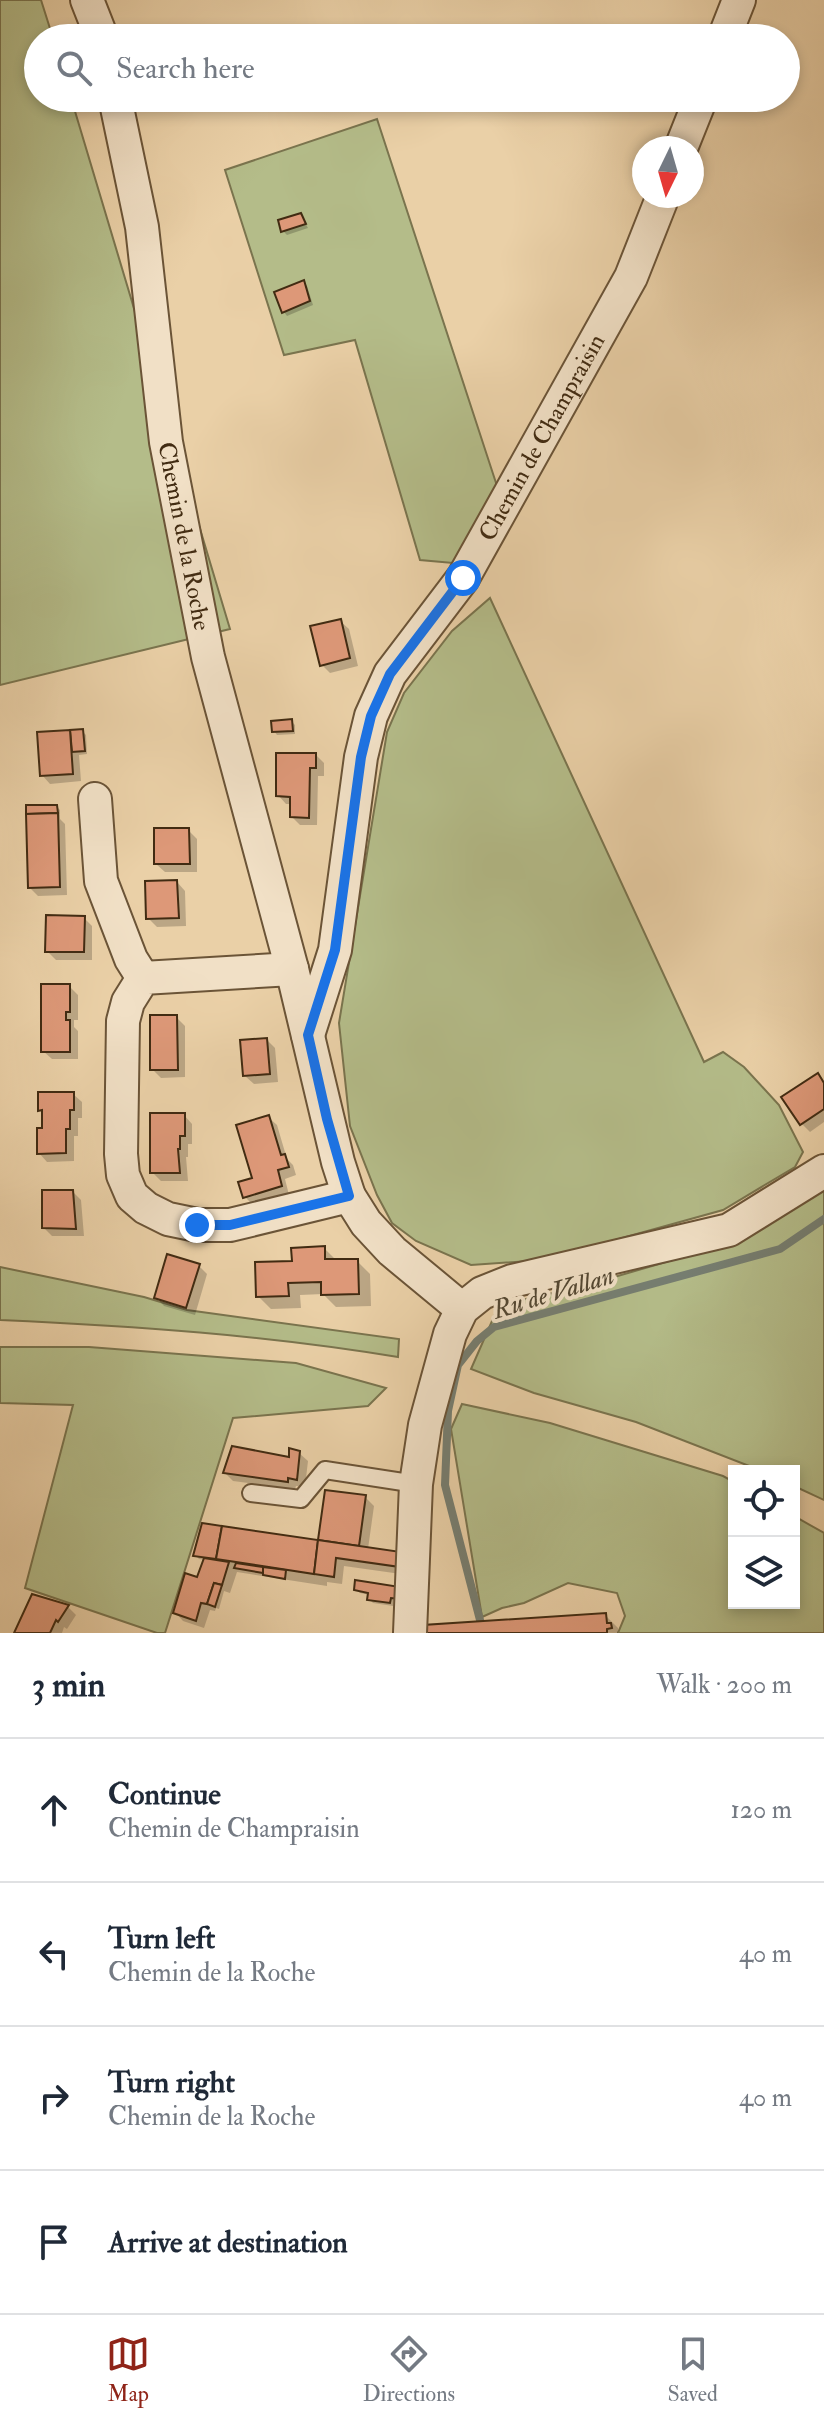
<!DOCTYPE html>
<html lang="en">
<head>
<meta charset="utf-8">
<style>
	body { margin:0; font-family:"IM FELL Double Pica",serif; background:#f2f2f3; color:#1f2937 }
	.controls { position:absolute; right:24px; bottom:24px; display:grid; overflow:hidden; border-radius:0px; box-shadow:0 4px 12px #0003 }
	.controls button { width:72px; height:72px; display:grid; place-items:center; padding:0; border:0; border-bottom:2px solid #e0e1e3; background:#fff; color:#1f2937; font:40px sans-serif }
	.compass { position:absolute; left:632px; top:136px; width:72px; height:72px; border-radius:50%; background:#fff; box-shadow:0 4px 12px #0003; rotate:185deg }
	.stop { position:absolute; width:24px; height:24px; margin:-18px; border:6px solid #1a73e8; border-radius:50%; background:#fff }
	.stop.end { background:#1a73e8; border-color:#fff; box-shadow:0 2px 8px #0008 }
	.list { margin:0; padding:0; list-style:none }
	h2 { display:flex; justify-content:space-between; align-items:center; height:104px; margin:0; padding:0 32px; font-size:34px }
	h2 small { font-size:26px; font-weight:400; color:#747a83 }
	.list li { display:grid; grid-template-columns:52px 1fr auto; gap:24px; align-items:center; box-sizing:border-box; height:144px; padding:0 32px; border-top:2px solid #e0e1e3 }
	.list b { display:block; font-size:30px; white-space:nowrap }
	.list p { margin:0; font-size:26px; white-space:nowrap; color:#747a83 }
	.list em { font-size:26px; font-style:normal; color:#747a83 }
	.icon { flex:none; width:44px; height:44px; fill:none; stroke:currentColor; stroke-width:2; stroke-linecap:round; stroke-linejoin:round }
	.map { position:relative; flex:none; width:824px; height:1633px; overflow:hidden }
	.search { position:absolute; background:#fff; box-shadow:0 4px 12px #0003; left:24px; right:24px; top:24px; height:88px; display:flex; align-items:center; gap:20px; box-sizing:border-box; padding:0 28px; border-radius:44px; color:#747a83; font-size:30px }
	.sheet { height:680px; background:#fff }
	nav { display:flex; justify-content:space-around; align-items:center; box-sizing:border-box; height:112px; border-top:2px solid #e0e1e3; background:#fff; font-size:22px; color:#747a83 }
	nav a { display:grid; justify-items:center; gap:4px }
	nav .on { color:#8f2418 }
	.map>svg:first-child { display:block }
	.green { fill:#b4bc89; stroke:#7a744e; stroke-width:2 }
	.shadow { fill:#0003 }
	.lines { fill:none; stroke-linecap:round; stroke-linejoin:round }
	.stream { stroke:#767e71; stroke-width:8 }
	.building { fill:#dd9878; stroke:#412b12; stroke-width:2 }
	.service-casing { stroke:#6b5437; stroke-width:20 }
	.minor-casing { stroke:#6b5437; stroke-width:36 }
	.service { stroke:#f1e0c6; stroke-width:16 }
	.minor { stroke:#f1e0c6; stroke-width:32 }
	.route { stroke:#1a73e8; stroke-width:10 }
	.labels { text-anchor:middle; stroke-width:8; stroke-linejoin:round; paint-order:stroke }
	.street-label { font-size:24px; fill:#412b12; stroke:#f1e0c6 }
	.water-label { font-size:26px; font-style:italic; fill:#534732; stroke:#f1e0c6 }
</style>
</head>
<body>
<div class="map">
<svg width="824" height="1633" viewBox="0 0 824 1633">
	<rect width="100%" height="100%" fill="#ead0a7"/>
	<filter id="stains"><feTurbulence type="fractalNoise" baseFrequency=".0025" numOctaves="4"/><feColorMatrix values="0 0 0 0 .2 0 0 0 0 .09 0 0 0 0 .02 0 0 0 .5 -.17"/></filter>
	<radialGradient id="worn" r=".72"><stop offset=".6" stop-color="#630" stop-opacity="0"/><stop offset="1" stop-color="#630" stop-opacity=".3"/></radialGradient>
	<g class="green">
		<polygon points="0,0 41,0 53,38 38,38 38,98 71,98 230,629 0,685"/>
		<polygon points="377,119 498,489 453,563 420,560 355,340 284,355 225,170"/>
		<polygon points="490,598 704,1062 723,1052 744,1067 779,1105 803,1152 795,1167 723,1210 543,1260 471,1265 416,1241 392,1223 377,1195 350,1126 339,1023 387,732 404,693 452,631"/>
		<polygon points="824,1185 824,1500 794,1486 794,1471 762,1471 636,1422 534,1393 471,1369 499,1305 580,1287 731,1243"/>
		<path d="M0 1267 144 1297 187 1310 399 1339 398 1357C266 1335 134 1326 0 1320Z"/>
		<polygon points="0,1347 89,1347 296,1363 386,1388 368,1406 233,1418 165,1633 157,1633 25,1588 73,1405 0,1403"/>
		<polygon points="462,1404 550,1423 723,1476 734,1482 734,1603 794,1603 794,1516 824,1533 824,1633 618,1633 625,1616 617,1593 568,1583 524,1603 502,1608 482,1617 451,1429"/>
	</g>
	<g class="shadow">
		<polygon points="301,215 308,228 287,235 283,231"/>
		<polygon points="303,282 307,286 313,305 287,316 284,312"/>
		<polygon points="340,621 349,629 358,666 330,673 322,665"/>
		<polygon points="291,721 295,725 295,734 277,735 274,731"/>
		<polygon points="82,731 86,735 87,754 79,755 81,781 50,784 42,775 39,734"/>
		<polygon points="316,755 324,763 324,776 318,776 317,825 300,825 292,817 292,804 286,804 278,795"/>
		<polygon points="57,807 60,810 60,819 65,824 67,895 38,896 30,888"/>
		<polygon points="188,830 197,839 197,872 165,872 156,864"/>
		<polygon points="177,882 185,891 186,926 157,927 148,918"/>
		<polygon points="84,918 92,926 92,960 56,960 47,951"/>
		<polygon points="69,986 78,995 78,1020 74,1020 74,1027 78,1031 78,1059 52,1059 43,1051"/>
		<polygon points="176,1017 185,1026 185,1077 161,1078 152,1069"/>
		<polygon points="267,1040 275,1048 278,1082 254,1084 245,1076"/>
		<polygon points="818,1076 824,1082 824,1122 810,1132 801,1123"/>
		<polygon points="73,1094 82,1102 82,1118 78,1118 78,1136 74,1136 74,1161 47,1162 39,1153 44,1130 44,1114 40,1110"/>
		<polygon points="184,1115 192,1124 192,1144 188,1144 188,1157 186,1157 188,1181 161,1181 152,1172"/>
		<polygon points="268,1117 277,1125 287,1159 293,1165 296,1175 285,1179 289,1195 253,1205 245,1197 255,1180"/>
		<polygon points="73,1192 81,1200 84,1236 52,1236 44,1228"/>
		<polygon points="324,1248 337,1261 357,1261 370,1274 371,1306 336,1307 323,1294 300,1295 301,1308 271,1309 258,1296 294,1263"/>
		<polygon points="199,1266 207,1274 195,1315 164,1306 156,1297"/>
		<polygon points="299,1453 308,1461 305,1487 296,1486 295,1489 233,1481 225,1473 291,1460"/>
		<polygon points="365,1497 374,1506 368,1549 400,1554 408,1575 344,1566 342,1584 327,1582 327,1586 237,1572 230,1593 224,1591 219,1609 216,1608 215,1611 210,1610 204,1628 183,1621 175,1612 199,1580 206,1560 199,1559 195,1555 318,1542"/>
		<polygon points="356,1582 403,1602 394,1600 393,1606 373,1603 369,1599 370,1595 360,1593 356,1589"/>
		<polygon points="33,1596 68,1607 76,1615 67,1629 64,1627 62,1633 16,1633"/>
		<polygon points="605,1615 618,1628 618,1633 426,1633"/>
	</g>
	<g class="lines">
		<polyline class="stream" points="480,1620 445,1485 448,1411 458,1365 477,1341 494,1327 780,1249 824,1219"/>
	</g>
	<g class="building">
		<polygon points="301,213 306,224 281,232 278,220"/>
		<polygon points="304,280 310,301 282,313 274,292"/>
		<polygon points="341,619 350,658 320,666 310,626"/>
		<polygon points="292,719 293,731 272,732 271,721"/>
		<polygon points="83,729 85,751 72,752 70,730"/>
		<polygon points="70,730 73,774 40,776 37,732"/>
		<polygon points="276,753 316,753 316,768 310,768 309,818 290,817 290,797 276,796"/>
		<polygon points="26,805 57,805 58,813 26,814"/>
		<polygon points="58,813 60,887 28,888 26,814"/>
		<polygon points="154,828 189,828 190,864 154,864"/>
		<polygon points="177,880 179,918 146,919 145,881"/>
		<polygon points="46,915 85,916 84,952 45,952"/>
		<polygon points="41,984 70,984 70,1012 66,1012 66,1020 70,1020 70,1052 41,1052"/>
		<polygon points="150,1015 177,1015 178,1070 150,1070"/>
		<polygon points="267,1038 270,1074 243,1076 240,1040"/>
		<polygon points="818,1073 824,1083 824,1109 800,1125 781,1097"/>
		<polygon points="38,1092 74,1092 74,1110 70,1110 70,1129 66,1129 66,1153 37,1154 37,1128 42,1128 42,1110 38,1111"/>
		<polygon points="150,1113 185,1113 185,1136 180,1136 180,1149 178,1149 180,1173 150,1173"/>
		<polygon points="269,1115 281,1155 285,1154 289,1167 278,1170 282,1186 243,1198 238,1182 252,1178 236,1125"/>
		<polygon points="42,1190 73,1190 76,1229 42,1228"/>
		<polygon points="325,1246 325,1259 358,1259 359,1294 321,1295 321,1282 288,1283 289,1296 256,1297 255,1262 292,1261 291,1248"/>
		<polygon points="167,1254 200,1264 186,1308 154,1298"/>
		<polygon points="232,1446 289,1457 289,1448 300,1451 297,1480 288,1478 288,1482 223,1473"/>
		<polygon points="325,1490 366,1495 359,1546 318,1540"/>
		<polygon points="202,1523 222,1526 216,1559 193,1556"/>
		<polygon points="222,1526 318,1540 314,1574 216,1559"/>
		<polygon points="318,1540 401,1552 400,1567 336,1558 334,1577 314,1574"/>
		<polygon points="204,1558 229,1562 222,1585 214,1583 207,1604 201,1603 196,1621 173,1613 185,1573 197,1577"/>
		<polygon points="236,1563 263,1567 263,1573 234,1568"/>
		<polygon points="263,1567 286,1570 285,1579 263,1575"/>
		<polygon points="355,1580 400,1587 400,1599 391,1598 390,1603 367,1600 368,1593 354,1590"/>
		<polygon points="214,1583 222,1585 215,1607 207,1604"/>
		<polygon points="32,1594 69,1605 58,1622 56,1620 50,1633 14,1633"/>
		<polygon points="606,1613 607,1623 611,1623 612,1628 607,1629 607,1633 424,1633 423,1625"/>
	</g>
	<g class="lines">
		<g class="service-casing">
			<polyline id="service" points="251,1493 301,1499 325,1470 416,1484"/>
		</g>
		<g class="minor-casing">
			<g id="minor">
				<polyline points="87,0 102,38"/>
				<polyline points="724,38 739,0"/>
				<path id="s1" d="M115 98 142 227 166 442 208 657 292 969 338 1162 349 1196 366 1223 392 1251 462 1309"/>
				<polyline points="681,148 701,98"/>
				<polyline points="95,799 101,881 131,959 143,978"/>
				<polyline points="292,969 143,978 128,1002 123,1021 121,1154 123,1175 132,1196 146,1208 168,1219 197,1225 230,1225 349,1196"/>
				<path id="s2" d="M308 1035 335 950 361 757 371 716 390 674 463 578 631 277 663 196"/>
				<polyline points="410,1633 416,1484 425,1425 450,1334 462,1309 482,1293 512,1281 729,1230 824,1171"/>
			</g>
		</g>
		<use href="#service" class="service"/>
		<use href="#minor" class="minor"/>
	</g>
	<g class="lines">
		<polyline class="route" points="197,1225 230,1225 349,1196 327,1119 308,1035 335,950 361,757 371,716 390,674 463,578"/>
	</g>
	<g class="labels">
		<g class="street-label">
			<text dy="8" stroke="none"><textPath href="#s2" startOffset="654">Chemin de Champraisin</textPath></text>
			<text dy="8" stroke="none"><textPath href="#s1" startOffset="444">Chemin de la Roche</textPath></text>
		</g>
		<g class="water-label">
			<text transform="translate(553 1292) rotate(-17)" y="9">Ru de Vallan</text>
		</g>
	</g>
	<rect width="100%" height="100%" filter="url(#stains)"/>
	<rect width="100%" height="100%" fill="url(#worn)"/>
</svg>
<div class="controls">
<button><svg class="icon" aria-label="locate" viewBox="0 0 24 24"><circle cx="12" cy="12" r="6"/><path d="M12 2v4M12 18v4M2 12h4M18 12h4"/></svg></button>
<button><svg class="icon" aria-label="layers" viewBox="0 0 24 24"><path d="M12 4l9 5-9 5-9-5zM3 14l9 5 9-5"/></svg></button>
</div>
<svg class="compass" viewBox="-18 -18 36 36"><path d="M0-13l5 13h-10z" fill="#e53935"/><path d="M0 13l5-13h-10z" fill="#747a83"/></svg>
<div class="stop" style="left:463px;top:578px"></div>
<div class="stop end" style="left:197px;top:1225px"></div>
<div class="search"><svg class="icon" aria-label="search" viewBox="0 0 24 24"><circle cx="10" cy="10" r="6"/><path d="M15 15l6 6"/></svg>Search here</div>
</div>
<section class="sheet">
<h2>3 min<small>Walk · 200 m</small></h2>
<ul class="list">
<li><svg class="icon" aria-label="ahead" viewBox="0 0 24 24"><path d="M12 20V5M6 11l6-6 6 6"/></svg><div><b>Continue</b><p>Chemin de Champraisin</p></div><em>120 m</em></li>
<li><svg class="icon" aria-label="left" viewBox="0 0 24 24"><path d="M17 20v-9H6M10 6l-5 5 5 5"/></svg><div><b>Turn left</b><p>Chemin de la Roche</p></div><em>40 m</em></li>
<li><svg class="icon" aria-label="right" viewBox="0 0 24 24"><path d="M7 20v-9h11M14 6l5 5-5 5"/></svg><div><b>Turn right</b><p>Chemin de la Roche</p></div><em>40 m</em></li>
<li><svg class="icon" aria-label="arrive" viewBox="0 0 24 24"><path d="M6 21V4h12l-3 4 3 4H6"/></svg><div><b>Arrive at destination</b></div></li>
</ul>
</section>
<nav>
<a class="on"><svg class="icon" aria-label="map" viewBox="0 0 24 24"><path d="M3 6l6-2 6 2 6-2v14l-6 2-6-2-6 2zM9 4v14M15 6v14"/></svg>Map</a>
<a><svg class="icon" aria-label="directions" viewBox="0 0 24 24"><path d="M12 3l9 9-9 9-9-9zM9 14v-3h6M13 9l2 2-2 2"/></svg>Directions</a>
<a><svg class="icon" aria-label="saved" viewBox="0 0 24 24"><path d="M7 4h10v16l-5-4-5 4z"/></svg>Saved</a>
</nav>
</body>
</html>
